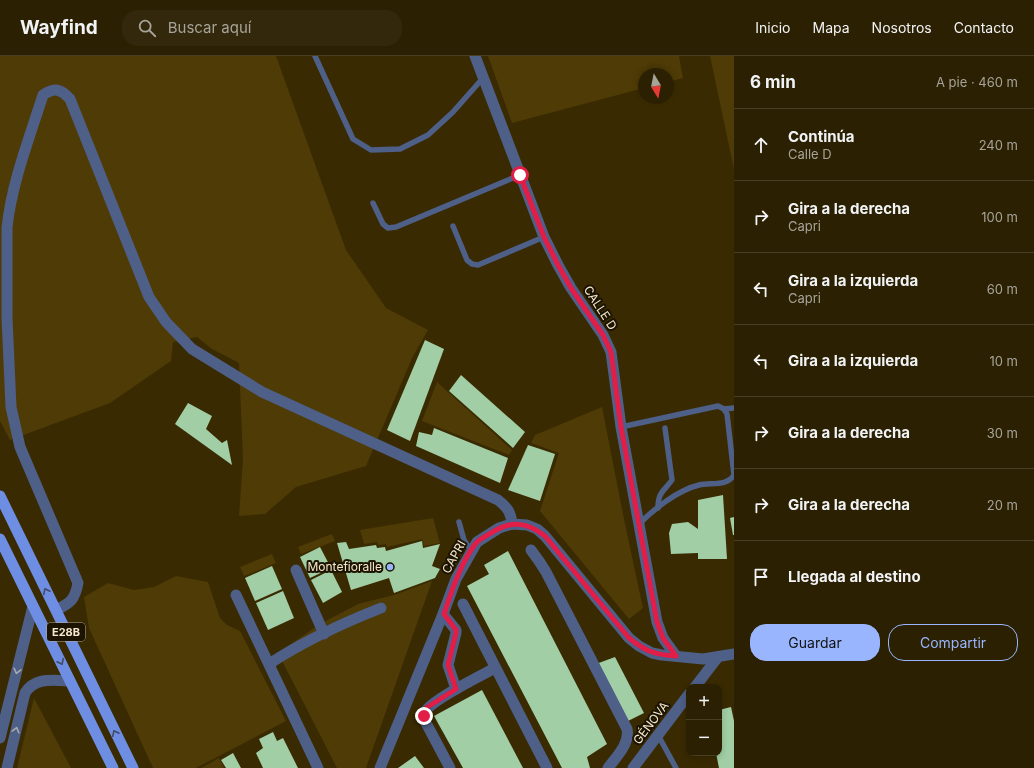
<!DOCTYPE html>
<html lang="es">
<head>
<meta charset="utf-8">
<style>
	body { margin:0; font-family:Inter,sans-serif; background:#33280b; color:#f1f3f6 }
	.controls { position:absolute; right:12px; bottom:12px; display:grid; overflow:hidden; border-radius:8px; box-shadow:0 2px 6px #0003 }
	.controls button { width:36px; height:36px; display:grid; place-items:center; padding:0; border:0; border-bottom:1px solid #473e23; background:#2b2001; color:#f1f3f6; font:20px sans-serif }
	.compass { position:absolute; left:638px; top:12px; width:36px; height:36px; border-radius:50%; background:#2b2001; box-shadow:0 2px 6px #0003; rotate:170deg }
	.stop { position:absolute; width:12px; height:12px; margin:-9px; border:3px solid #e11d48; border-radius:50%; background:#fff }
	.stop.end { background:#e11d48; border-color:#fff; box-shadow:0 1px 4px #0008 }
	.list { margin:0; padding:0; list-style:none }
	h2 { display:flex; justify-content:space-between; align-items:center; height:52px; margin:0; padding:0 16px; font-size:17px }
	h2 small { font-size:13px; font-weight:400; color:#a6a399 }
	.list li { display:grid; grid-template-columns:26px 1fr auto; gap:12px; align-items:center; box-sizing:border-box; height:72px; padding:0 16px; border-top:1px solid #473e23 }
	.list b { display:block; font-size:15px; white-space:nowrap }
	.list p { margin:0; font-size:13px; white-space:nowrap; color:#a6a399 }
	.list em { font-size:13px; font-style:normal; color:#a6a399 }
	.actions { display:flex; gap:8px; padding:12px 16px }
	.actions a { flex:1; padding:9px 0; border:1px solid #98b5fd; border-radius:16px; text-align:center; font-size:14px; color:#98b5fd }
	.actions .main { background:#98b5fd; color:#111 }
	.icon { flex:none; width:22px; height:22px; fill:none; stroke:currentColor; stroke-width:2; stroke-linecap:round; stroke-linejoin:round }
	.map { position:relative; flex:none; width:734px; height:712px; overflow:hidden }
	header { display:flex; align-items:center; gap:24px; box-sizing:border-box; height:56px; padding:0 20px; background:#2b2001; border-bottom:1px solid #473e23 }
	header strong { font-size:19px }
	nav { display:flex; gap:22px; margin-inline-start:auto; font-size:14px }
	.search { width:280px; height:36px; background:#33280b; display:flex; align-items:center; gap:10px; box-sizing:border-box; padding:0 14px; border-radius:16px; color:#a6a399; font-size:15px }
	main { display:flex }
	aside { flex:1; background:#2b2001 }
	.map>svg:first-child { display:block }
	.green { fill:#4f3b06 }
	.building { fill:#a1cea5 }
	.lines { fill:none; stroke-linecap:round; stroke-linejoin:round }
	.service { stroke:#4e5f88; stroke-width:5.5 }
	.minor { stroke:#4e5f88; stroke-width:11 }
	.primary { stroke:#6e8ee3; stroke-width:11 }
	.oneway { stroke:#414b67 }
	.oneway2 { stroke:#aaabaf }
	.route { stroke:#e11d48; stroke-width:5 }
	.poi-dot { fill:#98b5fd; stroke:#1c1401; stroke-width:1.5 }
	.labels { text-anchor:middle; stroke-width:4; stroke-linejoin:round; paint-order:stroke }
	.shield { fill:#1c1401; stroke:#b4a991; stroke-width:1 }
	.shield-label { font-size:11px; font-weight:bold; fill:#f5e9cf }
	.street-label { font-size:12px; fill:#f5e9cf; stroke:#1c1401 }
	.poi-label { font-size:12px; fill:#f5e9cf; stroke:#1c1401; text-anchor:end }
</style>
</head>
<body>
<header>
<strong>Wayfind</strong>
<div class="search"><svg class="icon" aria-label="search" viewBox="0 0 24 24"><circle cx="10" cy="10" r="6"/><path d="M15 15l6 6"/></svg>Buscar aquí</div>
<nav><a>Inicio</a><a>Mapa</a><a>Nosotros</a><a>Contacto</a></nav>
</header>
<main>
<div class="map">
<svg width="734" height="712" viewBox="0 0 734 712">
	<rect width="100%" height="100%" fill="#392a01"/>
	<g class="green">
		<polygon points="0,0 276,0 346,194 386,252 428,274 413,300 366,410 296,431 265,458 239,460 243,403 239,307 212,293 197,281 173,286 171,305 110,347 10,384 0,365"/>
		<polygon points="488,0 679,0 683,22 668,26 668,18 644,18 644,32 512,67"/>
		<polygon points="710,0 734,0 734,113"/>
		<polygon points="437,326 512,394 509,399 422,365"/>
		<polygon points="602,351 625,468 643,552 629,563 540,455 559,397 531,387 535,379"/>
		<polygon points="433,462 440,487 424,490 422,483 387,491 386,488 378,489 377,486 364,488 360,474"/>
		<polygon points="332,478 335,485 301,498 298,491"/>
		<polygon points="272,498 276,507 244,520 240,511"/>
		<polygon points="176,520 208,526 220,562 227,569 240,575 286,665 196,712 153,712 89,572 84,541 108,527 134,534 154,531"/>
		<polygon points="432,525 366,712 337,712 278,597 320,568 358,548 394,539"/>
		<polygon points="34,642 71,712 17,712"/>
		<polygon points="219,702 224,712 201,712"/>
	</g>
	<g class="building">
		<polygon points="425,284 444,293 410,385 387,374"/>
		<polygon points="461,319 525,376 513,392 449,335"/>
		<polygon points="188,347 212,360 206,373 222,387 227,384 232,409 175,368"/>
		<polygon points="434,372 508,402 500,427 416,390 419,376 432,379"/>
		<polygon points="528,389 555,398 540,445 508,434"/>
		<polygon points="723,439 727,503 698,503 698,497 671,498 669,477 672,468 688,466 698,473 698,444"/>
		<polygon points="734,461 734,479 733,479 730,462"/>
		<polygon points="422,485 423,492 440,488 432,510 440,513 435,522 394,537 389,522 351,534 337,487 346,486 349,493 376,489 377,492 385,491 386,495"/>
		<polygon points="320,491 331,512 310,522 300,501"/>
		<polygon points="508,495 607,688 587,701 590,712 562,712 467,530 489,518 484,509"/>
		<polygon points="272,510 282,533 255,545 245,522"/>
		<polygon points="331,514 342,536 323,547 311,524"/>
		<polygon points="283,535 294,562 268,574 256,547"/>
		<polygon points="615,601 644,657 626,666 596,608"/>
		<polygon points="482,634 523,712 463,712 434,660"/>
		<polygon points="731,651 734,665 734,712 719,712 716,697 719,697 719,654"/>
		<polygon points="273,676 277,685 283,682 298,712 263,712 256,697 263,692 259,683"/>
		<polygon points="233,697 241,712 226,712 221,704"/>
		<polygon points="415,700 424,712 398,712"/>
	</g>
	<g class="lines">
		<g class="service">
			<polyline points="315,0 353,83 371,94 400,93 428,79 453,56 483,22"/>
			<polyline points="373,147 383,168 388,172 396,171 520,119"/>
			<polyline points="453,170 467,204 472,208 478,209 544,181"/>
			<polyline points="724,353 734,352"/>
			<path d="M621 371 718 350 724 353 727 358 734 419C727 431 710 426 699 429 678 434 654 453 639 468"/>
			<path d="M658 452C658 436 664 435 672 424L665 372"/>
			<polyline points="459,466 464,484 471,494"/>
			<polyline points="658,679 676,712"/>
		</g>
		<g class="minor">
			<polyline points="475,0 544,181 558,209 571,232 603,279 611,296 621,371 657,566 663,582 676,600"/>
			<path d="M531 494 539 505 546 516 627 673C630 688 616 701 608 712"/>
			<polyline points="296,514 324,578"/>
			<polyline points="236,539 318,712"/>
			<polyline points="463,548 547,712"/>
			<path d="M56 554C71 547 75 543 78 527L20 391 11 351 7 262V172C11 129 30 80 43 39 55 31 61 33 70 43L149 241 166 266 192 293 262 336 498 444C507 451 511 456 512 468"/>
			<polyline points="443,558 456,574 456,577 448,609 456,633"/>
			<path d="M269 608C304 585 343 567 381 552"/>
			<polyline points="695,631 718,601"/>
			<polyline points="0,682 33,550"/>
			<path d="M7 712 25 637C35 621 53 624 70 625"/>
			<polyline points="380,712 443,558 456,523 477,486 499,472 512,468 527,469 537,473 545,480 629,582 639,590 652,597 662,599 703,603 734,598"/>
			<path d="M450 712 425 665V656C431 644 482 619 495 612"/>
			<polyline points="633,712 689,638"/>
		</g>
		<g class="primary">
			<polyline points="0,440 133,712"/>
			<polyline points="0,483 113,712"/>
		</g>
	</g>
	<defs><path id="oneway-chevron" d="M-2-3.5L2.5 0L-2 3.5" fill="none" stroke-width="1.6" stroke-linecap="round" stroke-linejoin="round"/></defs>
	<g class="oneway">
		<use href="#oneway-chevron" transform="translate(46 535) rotate(-116)"/>
		<use href="#oneway-chevron" transform="translate(61 606) rotate(64)"/>
		<use href="#oneway-chevron" transform="translate(115 677) rotate(-116)"/>
	</g>
	<g class="oneway2">
		<use href="#oneway-chevron" transform="translate(17 615) rotate(104)"/>
		<use href="#oneway-chevron" transform="translate(16 674) rotate(-76)"/>
	</g>
	<g class="lines">
		<path class="route" d="M424 660 426 652 456 633 448 609 456 577V574L444 558C452 534 460 508 476 487 480 483 486 480 491 477 511 464 527 466 545 480L629 582C645 595 655 599 676 600L663 582 657 566 621 371 611 296 603 279 571 232 558 209 544 181 520 119"/>
	</g>
	<circle class="poi-dot" cx="390" cy="511" r="4"/>
	<g class="labels">
		<rect class="shield" x="47" y="567" width="38" height="18" rx="3"/>
		<g class="shield-label">
			<text x="66" y="580">E28B</text>
		</g>
		<g class="street-label">
			<text transform="translate(600 252) rotate(57)" y="4">CALLE D</text>
			<text transform="translate(454 501) rotate(-61)" y="4">CAPRI</text>
			<text transform="translate(651 667) rotate(-53)" y="4">GÉNOVA</text>
		</g>
		<g class="poi-label">
			<text x="382" y="515">Montefioralle</text>
		</g>
	</g>
</svg>
<div class="controls">
<button>+</button>
<button>−</button>
</div>
<svg class="compass" viewBox="-18 -18 36 36"><path d="M0-13l5 13h-10z" fill="#e53935"/><path d="M0 13l5-13h-10z" fill="#a6a399"/></svg>
<div class="stop" style="left:520px;top:119px"></div>
<div class="stop end" style="left:424px;top:660px"></div>
</div>
<aside>
<h2>6 min<small>A pie · 460 m</small></h2>
<ul class="list">
<li><svg class="icon" aria-label="ahead" viewBox="0 0 24 24"><path d="M12 20V5M6 11l6-6 6 6"/></svg><div><b>Continúa</b><p>Calle D</p></div><em>240 m</em></li>
<li><svg class="icon" aria-label="right" viewBox="0 0 24 24"><path d="M7 20v-9h11M14 6l5 5-5 5"/></svg><div><b>Gira a la derecha</b><p>Capri</p></div><em>100 m</em></li>
<li><svg class="icon" aria-label="left" viewBox="0 0 24 24"><path d="M17 20v-9H6M10 6l-5 5 5 5"/></svg><div><b>Gira a la izquierda</b><p>Capri</p></div><em>60 m</em></li>
<li><svg class="icon" aria-label="left" viewBox="0 0 24 24"><path d="M17 20v-9H6M10 6l-5 5 5 5"/></svg><div><b>Gira a la izquierda</b></div><em>10 m</em></li>
<li><svg class="icon" aria-label="right" viewBox="0 0 24 24"><path d="M7 20v-9h11M14 6l5 5-5 5"/></svg><div><b>Gira a la derecha</b></div><em>30 m</em></li>
<li><svg class="icon" aria-label="right" viewBox="0 0 24 24"><path d="M7 20v-9h11M14 6l5 5-5 5"/></svg><div><b>Gira a la derecha</b></div><em>20 m</em></li>
<li><svg class="icon" aria-label="arrive" viewBox="0 0 24 24"><path d="M6 21V4h12l-3 4 3 4H6"/></svg><div><b>Llegada al destino</b></div></li>
</ul>
<div class="actions"><a class="main">Guardar</a><a>Compartir</a></div>
</aside>
</main>
</body>
</html>
